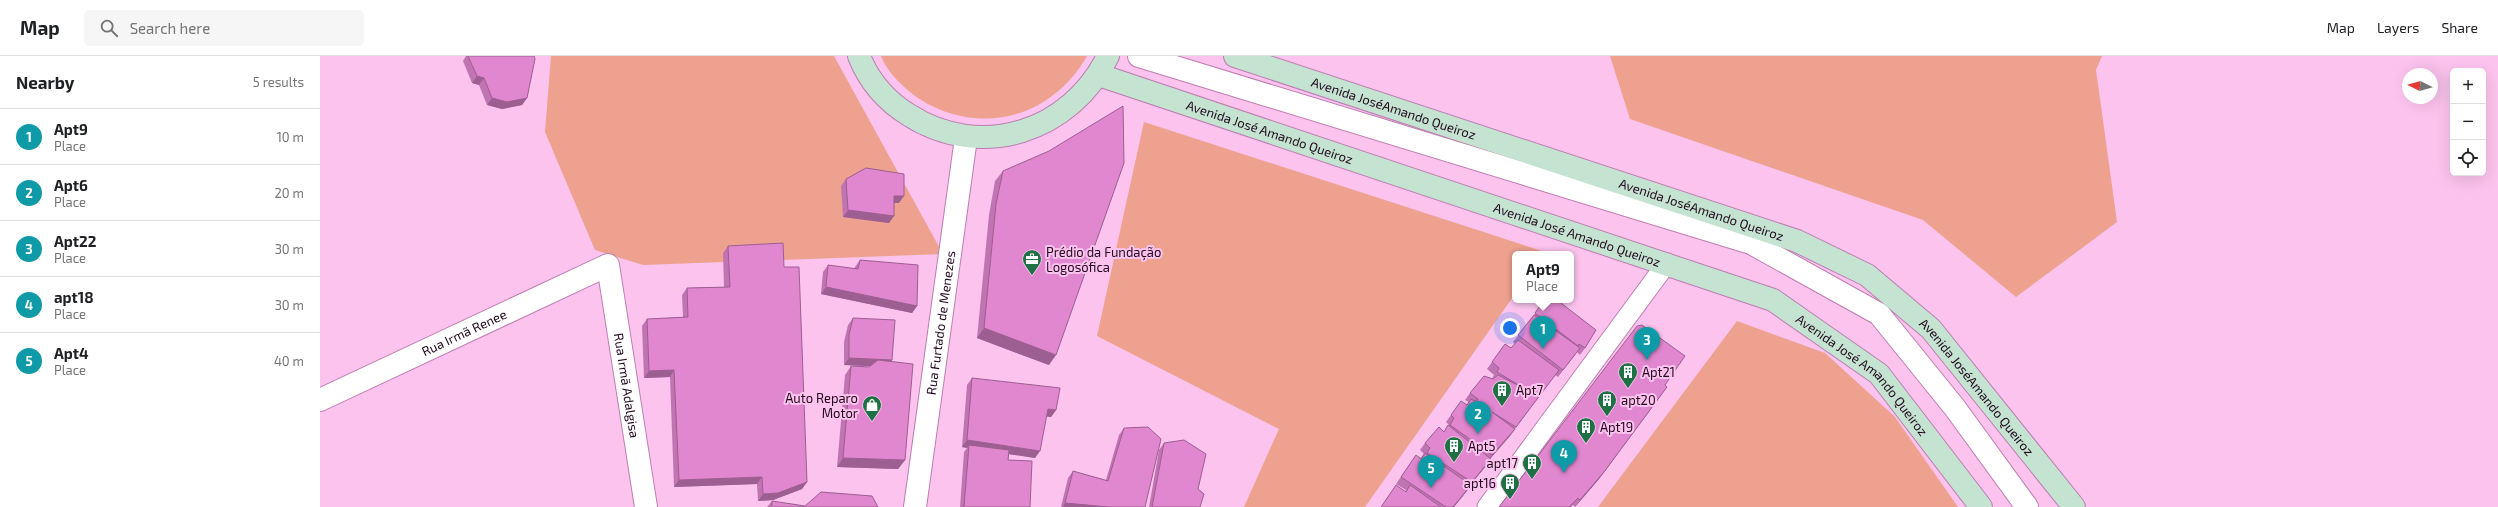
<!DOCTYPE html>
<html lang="en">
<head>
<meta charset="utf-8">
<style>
	body { margin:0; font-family:"Exo 2",sans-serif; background:#f6f6f6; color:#202124 }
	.controls { position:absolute; right:12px; top:12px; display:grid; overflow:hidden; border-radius:6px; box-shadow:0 4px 16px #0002 }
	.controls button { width:36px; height:36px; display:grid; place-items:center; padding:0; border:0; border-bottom:1px solid #e0e0e0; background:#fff; color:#202124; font:20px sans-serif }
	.compass { position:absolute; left:2082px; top:12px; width:36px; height:36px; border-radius:50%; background:#fff; box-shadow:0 4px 16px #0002; rotate:275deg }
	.you { position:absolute; left:1190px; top:272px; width:14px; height:14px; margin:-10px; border:3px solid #fff; border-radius:50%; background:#1a73e8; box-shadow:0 0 0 6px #1a73e833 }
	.badge { display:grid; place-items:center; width:26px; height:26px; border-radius:50%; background:#d93025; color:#fff; font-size:13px; font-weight:700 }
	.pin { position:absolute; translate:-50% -33px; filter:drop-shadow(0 1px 2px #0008) }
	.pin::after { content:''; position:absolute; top:21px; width:14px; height:12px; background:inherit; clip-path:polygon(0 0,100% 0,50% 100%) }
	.popup { position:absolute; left:1192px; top:195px; width:62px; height:52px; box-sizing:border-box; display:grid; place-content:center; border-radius:6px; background:#fff; filter:drop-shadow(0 1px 3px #0005); font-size:13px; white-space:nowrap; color:#757577 }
	.popup b { font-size:15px; color:#202124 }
	.popup::after { content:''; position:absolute; left:50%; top:100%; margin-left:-8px; border:8px solid transparent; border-top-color:#fff }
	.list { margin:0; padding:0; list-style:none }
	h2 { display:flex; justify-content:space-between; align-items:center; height:52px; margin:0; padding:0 16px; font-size:17px }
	h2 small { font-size:13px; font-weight:400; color:#757577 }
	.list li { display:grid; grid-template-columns:26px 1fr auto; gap:12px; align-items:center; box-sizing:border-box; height:56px; padding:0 16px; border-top:1px solid #e0e0e0 }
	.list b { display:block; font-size:15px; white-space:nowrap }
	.list p { margin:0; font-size:13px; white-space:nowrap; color:#757577 }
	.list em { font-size:13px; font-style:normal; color:#757577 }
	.icon { flex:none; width:22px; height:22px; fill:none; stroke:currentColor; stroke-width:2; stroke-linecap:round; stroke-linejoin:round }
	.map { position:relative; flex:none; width:2178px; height:451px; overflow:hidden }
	header { display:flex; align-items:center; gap:24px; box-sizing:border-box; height:56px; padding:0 20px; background:#fff; border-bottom:1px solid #e0e0e0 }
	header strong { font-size:19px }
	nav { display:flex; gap:22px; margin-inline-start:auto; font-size:14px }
	.search { width:280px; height:36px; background:#f6f6f6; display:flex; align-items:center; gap:10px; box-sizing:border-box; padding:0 14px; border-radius:6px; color:#757577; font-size:15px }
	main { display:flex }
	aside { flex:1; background:#fff }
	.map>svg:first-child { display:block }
	.grass { fill:#eea18e }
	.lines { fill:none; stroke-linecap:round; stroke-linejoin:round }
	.lane-casing { stroke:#be7db0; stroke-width:21 }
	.street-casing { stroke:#be7db0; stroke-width:24 }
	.secondary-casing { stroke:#be7db0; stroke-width:24 }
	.lane { stroke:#fff; stroke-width:19 }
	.street { stroke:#fff; stroke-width:22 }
	.secondary { stroke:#c4e3d1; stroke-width:22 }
	.wall { fill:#c174b2 }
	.shaded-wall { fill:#9d5e91 }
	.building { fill:#e087cf; stroke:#9d5e91 }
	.labels { text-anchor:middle; stroke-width:4; stroke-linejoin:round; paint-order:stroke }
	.street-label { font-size:13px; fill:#22091e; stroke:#fbc3ee }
	.poi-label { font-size:13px; fill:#22091e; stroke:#fbc3ee; text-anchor:start }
</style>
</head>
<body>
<header>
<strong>Map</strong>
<div class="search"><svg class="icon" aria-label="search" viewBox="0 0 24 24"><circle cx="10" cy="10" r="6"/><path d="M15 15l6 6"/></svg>Search here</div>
<nav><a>Map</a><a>Layers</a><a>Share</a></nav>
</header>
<main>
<aside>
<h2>Nearby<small>5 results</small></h2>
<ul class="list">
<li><span class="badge" style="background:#0f9aa8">1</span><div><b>Apt9</b><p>Place</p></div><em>10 m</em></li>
<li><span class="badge" style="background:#0f9aa8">2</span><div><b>Apt6</b><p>Place</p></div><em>20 m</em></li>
<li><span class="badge" style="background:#0f9aa8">3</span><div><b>Apt22</b><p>Place</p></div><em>30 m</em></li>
<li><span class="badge" style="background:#0f9aa8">4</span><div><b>apt18</b><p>Place</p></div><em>30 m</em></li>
<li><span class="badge" style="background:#0f9aa8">5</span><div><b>Apt4</b><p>Place</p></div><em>40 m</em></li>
</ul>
</aside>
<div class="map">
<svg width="2178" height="451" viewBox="0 0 2178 451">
	<rect width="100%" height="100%" fill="#fbc3ee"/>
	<g class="grass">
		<polygon points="231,0 514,0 623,198 323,209 275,194 225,76"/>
		<path d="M561 0H767C732 61 662 81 601 44 586 34 568 18 561 0Z"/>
		<polygon points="1290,0 1782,0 1776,14 1797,166 1696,241 1603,164 1310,63"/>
		<polygon points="824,66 1225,196 1224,198 1195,198 1195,238 1045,451 924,451 959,373 777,280"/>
		<polygon points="1417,265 1505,297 1575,361 1638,451 1278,451"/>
	</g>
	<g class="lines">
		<g class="lane-casing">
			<polyline id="lane" points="1167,451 1347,207"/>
		</g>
		<g class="street-casing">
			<g id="street">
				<polyline points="819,0 1431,187 1559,258 1635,352 1707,451"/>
				<path id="s1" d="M0 344 288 209 326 451"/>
				<path id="s2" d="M595 451 646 82"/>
			</g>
		</g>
		<g class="secondary-casing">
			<g id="secondary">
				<path d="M539 0C549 25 566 45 589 59 661 105 751 76 788 0"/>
				<path id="s3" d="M915 0 1477 185 1547 219 1611 273 1754 451"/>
				<path id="s4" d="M779 19 1453 244 1559 318 1661 451"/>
			</g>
		</g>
		<use href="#lane" class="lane"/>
		<use href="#street" class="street"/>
		<use href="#secondary" class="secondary"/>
	</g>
	<g class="wall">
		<polygon points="146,0 214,0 207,42 202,49 182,53 167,49 159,29 152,27 143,5"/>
		<polygon points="683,115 729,309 657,282 669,159 675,125"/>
		<polygon points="526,123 579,147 574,147 569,167 523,161 521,130"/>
		<polygon points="408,190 464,211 487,426 482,433 453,444 438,445 437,428 354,431 350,321 324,322 322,270 327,263 363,261 362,239 367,232 404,231 403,197"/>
		<polygon points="540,204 597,250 592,257 501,238 503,216 508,209 534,213 535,211"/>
		<polygon points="1224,244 1265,292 1260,299 1257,296 1238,321 1235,319 1195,373 1190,380 1171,402 1166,410 1150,429 1151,429 1146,436 1134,451 1061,451 1085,436 1086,434 1076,428 1096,399 1101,403 1104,398 1100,394 1105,387 1124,376 1129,369 1126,366 1131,359 1147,349 1149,346 1145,344 1150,337 1172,323 1174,319 1167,313 1185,288 1191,292 1195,288 1193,286 1214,259"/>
		<polygon points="533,262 572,304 571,305 585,404 578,413 517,411 525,319 531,310 549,311 551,310 524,309 524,286 528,269"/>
		<polygon points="652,322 736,354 731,361 726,360 715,402 689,398 688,404 710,451 640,451 644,396 647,392 642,391 647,329"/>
		<polygon points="1345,329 1342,338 1279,423 1255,451 1253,449 1251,451 1179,451"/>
		<polygon points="804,372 825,451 741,451 748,422 753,415 786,424 799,379"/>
		<polygon points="844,387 878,433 880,451 829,451 839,394"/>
		<polygon points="452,445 485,450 558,451 447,451"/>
	</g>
	<g class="shaded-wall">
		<polygon points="157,20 164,22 159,29 152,27"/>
		<polygon points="172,42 207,42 202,49 182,53 167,49"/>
		<polygon points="574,140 584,140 579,147 569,147"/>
		<polygon points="528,154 574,160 569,167 523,161"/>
		<polygon points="506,231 597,250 592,257 501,238"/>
		<polygon points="664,272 736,299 729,309 657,282"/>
		<polygon points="529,302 572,304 568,311 524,309"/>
		<polygon points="354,314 350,321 324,322 329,315"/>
		<polygon points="1234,321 1192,377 1195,373 1190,380 1167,406 1172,399 1192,377"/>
		<polygon points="1347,331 1279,423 1255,451 1260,444"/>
		<polygon points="728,353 736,354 731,361 723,360"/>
		<polygon points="647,384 720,395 715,402 649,392 649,389 647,392 642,391"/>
		<polygon points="523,402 585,404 578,413 517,411"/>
		<polygon points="1171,403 1166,410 1147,433 1152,426"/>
		<polygon points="442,421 437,428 354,431 359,424"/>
		<polygon points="487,426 482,433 453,444 438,445 443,438"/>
		<polygon points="1151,429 1146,436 1134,451 1133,451"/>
		<polygon points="745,447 787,450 789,451 743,451"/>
	</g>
	<g class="building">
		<polygon points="148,0 214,0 215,3 207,42 187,46 172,42 164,22 157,20"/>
		<polygon points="803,50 804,107 736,299 664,272 676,148 683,115 729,95"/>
		<polygon points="546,112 584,118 584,140 574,140 574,160 528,154 526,123"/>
		<polygon points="463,187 464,211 479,211 487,426 458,437 443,438 442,421 359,424 354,314 329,315 327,263 368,261 367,232 410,231 408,190"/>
		<polygon points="540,204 598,209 597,250 506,231 508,209 538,213"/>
		<polygon points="1224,244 1237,244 1276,274 1265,292 1259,288 1258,290 1215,257"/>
		<polygon points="1214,259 1260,292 1243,314 1198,279"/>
		<polygon points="533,262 575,264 572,304 529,302 529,279"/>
		<polygon points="1322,269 1365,300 1345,329 1347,331 1284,416 1260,444 1258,442 1249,451 1179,451 1317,270"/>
		<polygon points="1198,284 1239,314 1196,371 1172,356 1195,373 1172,399 1130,369 1134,362 1131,359 1141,345 1147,349 1151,343 1156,346 1158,343 1150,337 1164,320 1173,323 1178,319 1207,334 1177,316 1179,312 1172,306 1185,288 1191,292"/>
		<polygon points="558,304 593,308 585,404 523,402 531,310 549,311"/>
		<polygon points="652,322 740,332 736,354 728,353 720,395 647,384"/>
		<polygon points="1128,369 1171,403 1152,426 1107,397 1110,392 1105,387 1119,371 1124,376"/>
		<polygon points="828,371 841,383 825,451 789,451 745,447 753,415 788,425 804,372"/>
		<polygon points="864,384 886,398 878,433 884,438 880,451 832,451 844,387"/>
		<polygon points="649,389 689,394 688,404 712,405 710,451 644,451"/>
		<polygon points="1105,397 1151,429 1133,451 1126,451 1081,421 1096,399 1101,403"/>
		<polygon points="1076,429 1086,436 1090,429 1121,451 1061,451"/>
		<polygon points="501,436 552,440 558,451 452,451 452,445 485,450"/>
	</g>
	<defs>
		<g id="office-pin" transform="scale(1)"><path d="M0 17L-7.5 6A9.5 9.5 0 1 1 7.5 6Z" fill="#1d7143" stroke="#fbc3ee"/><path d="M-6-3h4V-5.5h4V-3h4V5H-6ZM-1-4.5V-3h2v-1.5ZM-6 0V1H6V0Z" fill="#fff"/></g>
		<g id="building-pin" transform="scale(1)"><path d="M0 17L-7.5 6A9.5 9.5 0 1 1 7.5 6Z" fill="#1d7143" stroke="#fbc3ee"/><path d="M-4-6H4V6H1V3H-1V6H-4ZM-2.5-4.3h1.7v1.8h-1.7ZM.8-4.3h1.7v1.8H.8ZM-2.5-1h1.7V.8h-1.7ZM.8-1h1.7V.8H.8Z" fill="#fff"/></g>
		<g id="shop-pin" transform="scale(1)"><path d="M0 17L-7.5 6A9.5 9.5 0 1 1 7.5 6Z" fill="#1d7143" stroke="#fbc3ee"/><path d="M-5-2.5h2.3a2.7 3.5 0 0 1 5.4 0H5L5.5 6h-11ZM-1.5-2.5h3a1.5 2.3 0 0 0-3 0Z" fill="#fff"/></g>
	</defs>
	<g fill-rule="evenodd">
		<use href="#office-pin" x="712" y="203"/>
		<use href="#building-pin" x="1308" y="316"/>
		<use href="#building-pin" x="1182" y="334"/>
		<use href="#building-pin" x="1287" y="344"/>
		<use href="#shop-pin" x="552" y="349"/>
		<use href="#building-pin" x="1266" y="371"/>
		<use href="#building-pin" x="1134" y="390"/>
		<use href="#building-pin" x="1212" y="407"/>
		<use href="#building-pin" x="1190" y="427"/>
	</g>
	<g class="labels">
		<g class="street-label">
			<text dy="5" stroke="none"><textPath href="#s3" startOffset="167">Avenida JoséAmando Queiroz</textPath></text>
			<text dy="5" stroke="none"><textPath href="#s4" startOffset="180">Avenida José Amando Queiroz</textPath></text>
			<text dy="5" stroke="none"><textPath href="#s3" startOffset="491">Avenida JoséAmando Queiroz</textPath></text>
			<text dy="5" stroke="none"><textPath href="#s4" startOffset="504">Avenida José Amando Queiroz</textPath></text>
			<text dy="5" stroke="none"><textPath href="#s2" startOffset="186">Rua Furtado de Menezes</textPath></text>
			<text dy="5" stroke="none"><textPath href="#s1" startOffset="159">Rua Irmã Renee</textPath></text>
			<text dy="5" stroke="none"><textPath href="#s4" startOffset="828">Avenida José Amando Queiroz</textPath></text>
			<text dy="5" stroke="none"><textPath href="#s1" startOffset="440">Rua Irmã Adalgisa</textPath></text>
			<text dy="5" stroke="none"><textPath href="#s3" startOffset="827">Avenida JoséAmando Queiroz</textPath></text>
		</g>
		<g class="poi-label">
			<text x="726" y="201">Prédio da Fundação<tspan x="726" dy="15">Logosófica</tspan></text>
			<text x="1322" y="321">Apt21</text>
			<text x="1196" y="339">Apt7</text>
			<text x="538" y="347" text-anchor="end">Auto Reparo<tspan x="538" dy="15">Motor</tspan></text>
			<text x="1301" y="349">apt20</text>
			<text x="1280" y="376">Apt19</text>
			<text x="1148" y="395">Apt5</text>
			<text x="1198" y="412" text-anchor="end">apt17</text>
			<text x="1176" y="432" text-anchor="end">apt16</text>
		</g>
	</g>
</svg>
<div class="controls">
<button>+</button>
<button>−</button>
<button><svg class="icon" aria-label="locate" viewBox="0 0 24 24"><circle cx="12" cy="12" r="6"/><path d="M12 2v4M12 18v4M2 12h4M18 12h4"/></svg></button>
</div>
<svg class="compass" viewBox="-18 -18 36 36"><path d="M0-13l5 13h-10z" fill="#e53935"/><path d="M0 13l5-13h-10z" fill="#757577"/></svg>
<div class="you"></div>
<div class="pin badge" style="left:1223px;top:293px;background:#0f9aa8">1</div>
<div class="popup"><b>Apt9</b>Place</div>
<div class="pin badge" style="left:1158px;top:378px;background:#0f9aa8">2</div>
<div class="pin badge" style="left:1327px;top:304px;background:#0f9aa8">3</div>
<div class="pin badge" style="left:1244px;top:417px;background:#0f9aa8">4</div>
<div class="pin badge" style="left:1111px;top:432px;background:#0f9aa8">5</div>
</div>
</main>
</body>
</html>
